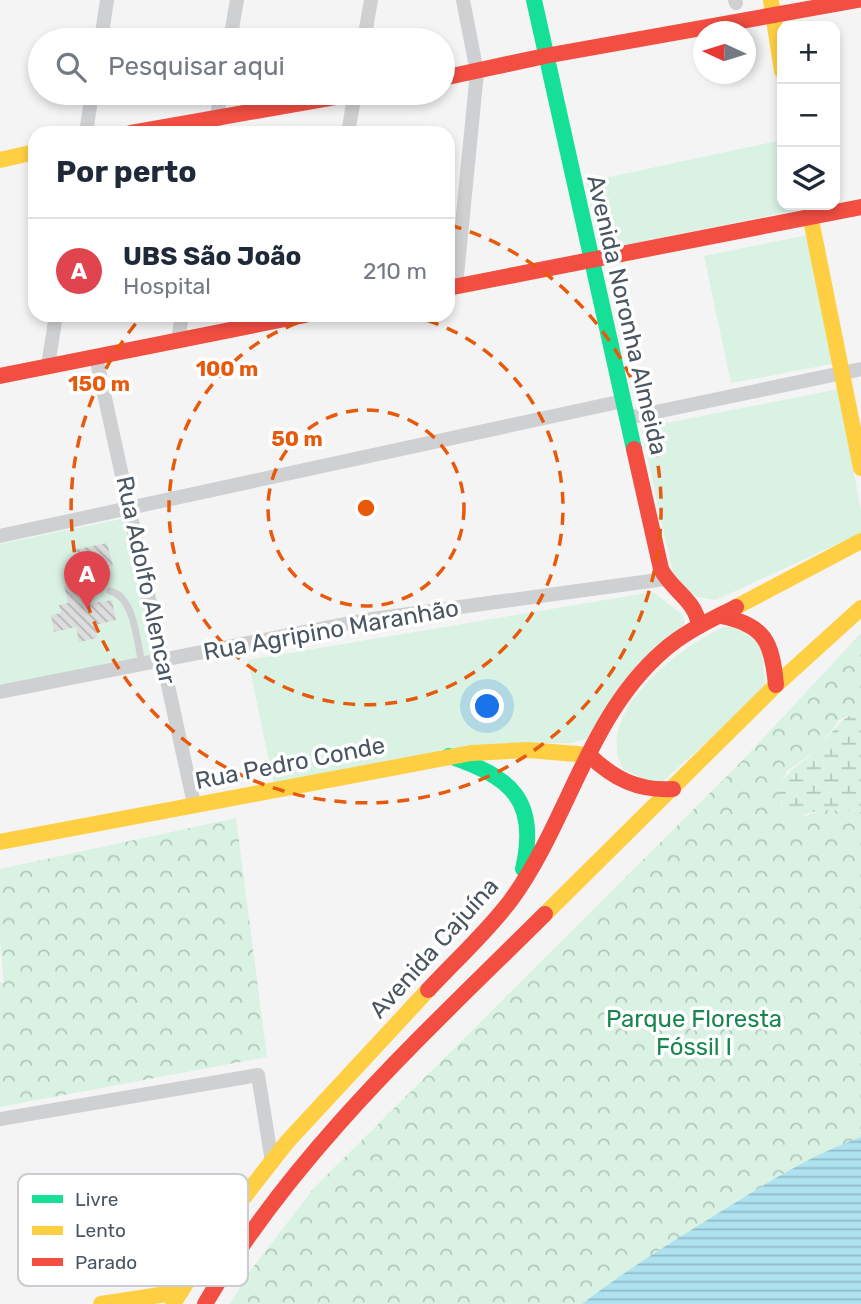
<!DOCTYPE html>
<html lang="pt">
<head>
<meta charset="utf-8">
<style>
	body { margin:0; font-family:Rubik,sans-serif; background:#f6f6f7; color:#1f2937 }
	.controls { position:absolute; right:21px; top:21px; display:grid; overflow:hidden; border-radius:14px; box-shadow:0 4px 10px #0003 }
	.controls button { width:63px; height:63px; display:grid; place-items:center; padding:0; border:0; border-bottom:2px solid #e0e1e3; background:#fff; color:#1f2937; font:35px sans-serif }
	.compass { position:absolute; left:693px; top:21px; width:63px; height:63px; border-radius:50%; background:#fff; box-shadow:0 4px 10px #0003; rotate:274deg }
	.you { position:absolute; left:488px; top:707px; width:24px; height:24px; margin:-18px; border:5px solid #fff; border-radius:50%; background:#1a73e8; box-shadow:0 0 0 10px #1a73e833 }
	.badge { display:grid; place-items:center; width:46px; height:46px; border-radius:50%; background:#7c3aed; color:#fff; font-size:23px; font-weight:700 }
	.pin { position:absolute; translate:-50% -58px; filter:drop-shadow(0 2px 4px #0008) }
	.pin::after { content:''; position:absolute; top:37px; width:24px; height:21px; background:inherit; clip-path:polygon(0 0,100% 0,50% 100%) }
	.list { margin:0; padding:0; list-style:none }
	h2 { display:flex; justify-content:space-between; align-items:center; height:91px; margin:0; padding:0 28px; font-size:30px }
	h2 small { font-size:23px; font-weight:400; color:#747a83 }
	.list li { display:grid; grid-template-columns:46px 1fr auto; gap:21px; align-items:center; box-sizing:border-box; height:105px; padding:0 28px; border-top:2px solid #e0e1e3 }
	.list b { display:block; font-size:26px; white-space:nowrap }
	.list p { margin:0; font-size:23px; white-space:nowrap; color:#747a83 }
	.list em { font-size:23px; font-style:normal; color:#747a83 }
	.icon { flex:none; width:38px; height:38px; fill:none; stroke:currentColor; stroke-width:2; stroke-linecap:round; stroke-linejoin:round }
	.map { position:relative; flex:none; width:861px; height:1304px; overflow:hidden }
	.search { position:absolute; background:#fff; box-shadow:0 4px 10px #0003; left:28px; top:28px; width:427px; height:77px; display:flex; align-items:center; gap:18px; box-sizing:border-box; padding:0 24px; border-radius:38px; color:#747a83; font-size:26px }
	.panel { position:absolute; background:#fff; box-shadow:0 4px 10px #0003; left:28px; top:126px; width:427px; height:196px; border-radius:21px }
	.map>svg:first-child { display:block }
	.green { fill:#d9f2e3 }
	.forest { fill:url(#forest-crowns) }
	.wetland { fill:url(#wetland-marsh) }
	.water { fill:url(#water-rules) }
	.building { fill:url(#building-back-hatch) }
	.lines { fill:none; stroke-linecap:round; stroke-linejoin:round }
	.lane { stroke:#ced0d2; stroke-width:7 }
	.street { stroke:#ced0d2; stroke-width:14 }
	.fast { stroke:#16e098; stroke-width:16 }
	.slow { stroke:#ffcf43; stroke-width:16 }
	.jam { stroke:#f24e42; stroke-width:16 }
	.ring { fill:none; stroke:#e8590c; stroke-width:3.5; stroke-dasharray:12 9 }
	.labels { text-anchor:middle; stroke-width:7; stroke-linejoin:round; paint-order:stroke }
	.street-label { font-size:24px; fill:#4a5661; stroke:#fff }
	.park-label { font-size:24px; fill:#17864f; stroke:#fff }
	.key { fill:#fff; stroke:#c9ccd0; stroke-width:2 }
	.key-label { font-size:19px; fill:#4a5661 }
	.centre { fill:#e8590c; stroke:#fff; stroke-width:3.5 }
	.ring-label { font-size:21px; text-anchor:middle; font-weight:bold; fill:#e8590c; stroke:#fff; stroke-width:7; stroke-linejoin:round; paint-order:stroke }
</style>
</head>
<body>
<div class="map">
<svg width="861" height="1304" viewBox="0 0 861 1304">
	<defs>
		<pattern id="forest-crowns" width="20" height="18" patternUnits="userSpaceOnUse" patternTransform="scale(1.75)"><rect width="20" height="18" fill="#d9f2e3"/><path d="M2 6a3 3 0 1 1 6 0M12 15a3 3 0 1 1 6 0" fill="none" stroke="#b2c7bb"/></pattern>
		<pattern id="wetland-marsh" width="20" height="14" patternUnits="userSpaceOnUse" patternTransform="scale(1.75)"><rect width="20" height="14" fill="#d9f2e3"/><path d="M1 5h8M5 5V1M11 12h8M15 12V8" fill="none" stroke="#b2c7bb"/></pattern>
		<pattern id="water-rules" width="6" height="5" patternUnits="userSpaceOnUse" patternTransform="scale(1.75)"><rect width="6" height="5" fill="#aee2f0"/><path d="M0 2.5h6" fill="none" stroke="#90bac6"/></pattern>
		<pattern id="building-back-hatch" width="6" height="6" patternUnits="userSpaceOnUse" patternTransform="scale(1.75)"><rect width="6" height="6" fill="#ddddde"/><path d="M-1 5l2 2M0 0l6 6M5-1l2 2" fill="none" stroke="#b5b6b7"/></pattern>
	</defs>
	<rect width="100%" height="100%" fill="#f4f4f4"/>
	<g class="green">
		<polygon points="782,140 782,205 801,205 802,209 600,250 586,182"/>
		<polygon points="807,235 832,364 731,383 704,256"/>
		<polygon points="839,389 861,511 861,533 716,600 697,597 675,583 641,428"/>
		<polygon points="126,518 155,658 0,688 0,544"/>
		<polygon points="653,592 683,615 685,623 594,736 572,743 522,743 274,785 248,660"/>
		<path d="M724 627H733L762 644 765 689 659 785 624 770C590 715 680 646 724 627Z"/>
	</g>
	<g class="forest">
		<polygon points="861,633 861,709 839,720 819,748 787,771 781,785 781,805 806,816 822,810 861,811 861,1137 793,1168 741,1199 639,1263 582,1304 230,1304 247,1275 314,1188 741,762"/>
		<polygon points="236,818 267,1057 0,1107 0,983 4,982 0,940 0,869"/>
	</g>
	<path class="wetland" d="M861 709V811L822 810 788 818C767 776 794 772 818 748 836 730 835 722 861 709Z"/>
	<path class="water" d="M861 1137V1304H582C626 1270 673 1241 720 1212 765 1184 811 1155 861 1137Z"/>
	<g class="building">
		<polygon points="107,543 113,566 79,574 74,550"/>
		<polygon points="83,582 88,604 112,600 116,620 95,625 97,638 79,642 76,627 54,632 51,615 61,613 59,605 68,603 64,586"/>
	</g>
	<g class="lines">
		<path class="lane" d="M110 591C135 597 137 643 142 664"/>
		<g class="street">
			<polyline points="735,0 736,3"/>
			<polyline points="101,40 107,0"/>
			<polyline points="230,40 237,0"/>
			<polyline points="364,40 371,0"/>
			<polyline points="86,133 92,93"/>
			<polyline points="214,133 221,93"/>
			<polyline points="348,133 355,93"/>
			<polyline points="456,286 477,72 463,0"/>
			<polyline points="178,340 182,315"/>
			<polyline points="96,357 194,804"/>
			<polyline points="48,366 56,315"/>
			<polyline points="627,418 861,369"/>
			<polyline points="0,536 623,401"/>
			<polyline points="0,692 365,620 665,579"/>
			<polyline points="0,1119 258,1075 272,1162"/>
		</g>
		<g class="fast">
			<polyline points="534,0 634,449"/>
			<path d="M449 756C511 777 539 800 523 869"/>
		</g>
		<g class="slow">
			<polyline points="771,1 782,71"/>
			<polyline points="0,160 35,152"/>
			<polyline points="808,205 861,468"/>
			<polyline points="736,607 861,541"/>
			<polyline points="0,842 471,753 528,750 589,755"/>
			<polyline points="545,914 776,685 861,608"/>
			<polyline points="101,1304 180,1292"/>
			<polyline points="173,1304 226,1220 287,1142 428,990"/>
		</g>
		<g class="jam">
			<polyline points="443,78 545,56 858,0"/>
			<polyline points="131,133 358,93"/>
			<polyline points="448,288 861,207"/>
			<polyline points="0,376 305,315"/>
			<path d="M634 449 661 569C672 591 696 600 699 626"/>
			<path d="M721 616C765 625 772 642 776 685"/>
			<path d="M589 755C614 779 638 791 673 789"/>
			<path d="M428 990C455 961 487 932 511 900 568 822 588 716 663 651 684 632 711 620 736 607"/>
			<path d="M205 1304C293 1153 422 1036 545 914"/>
		</g>
	</g>
	<g class="ring">
		<circle cx="366" cy="508" r="98"/>
		<path d="M407 315A197 197 0 1 1 325 315"/>
		<path d="M450 225A295 295 0 1 1 142 316"/>
	</g>
	<g class="labels">
		<g class="street-label">
			<text transform="translate(627 315) rotate(77)" y="8">Avenida Noronha Almeida</text>
			<text transform="translate(146 580) rotate(78)" y="8">Rua Adolfo Alencar</text>
			<text transform="translate(331 630) rotate(-10)" y="8">Rua Agripino Maranhão</text>
			<text transform="translate(290 763) rotate(-11)" y="8">Rua Pedro Conde</text>
			<text transform="translate(434 948) rotate(-48)" y="8">Avenida Cajuína</text>
		</g>
		<g class="park-label">
			<text x="694" y="1027">Parque Floresta<tspan x="694" dy="28">Fóssil I</tspan></text>
		</g>
	</g>
	<rect x="18" y="1174" width="230" height="112" rx="10" class="key"/>
	<rect x="32" y="1195" width="31" height="8" fill="#16e098"/>
	<rect x="32" y="1226" width="31" height="9" fill="#ffcf43"/>
	<rect x="32" y="1258" width="31" height="8" fill="#f24e42"/>
	<g class="key-label">
		<text x="75" y="1206">Livre</text>
		<text x="75" y="1237">Lento</text>
		<text x="75" y="1269">Parado</text>
	</g>
	<circle cx="366" cy="508" r="10" class="centre"/>
	<g class="ring-label">
		<text x="227" y="376">100 m</text>
		<text x="99" y="391">150 m</text>
		<text x="297" y="446">50 m</text>
	</g>
</svg>
<div class="controls">
<button>+</button>
<button>−</button>
<button><svg class="icon" aria-label="layers" viewBox="0 0 24 24"><path d="M12 4l9 5-9 5-9-5zM3 14l9 5 9-5"/></svg></button>
</div>
<svg class="compass" viewBox="-18 -18 36 36"><path d="M0-13l5 13h-10z" fill="#e53935"/><path d="M0 13l5-13h-10z" fill="#747a83"/></svg>
<div class="you"></div>
<div class="pin badge" style="left:87px;top:609px;background:#e0444e">A</div>
<div class="search"><svg class="icon" aria-label="search" viewBox="0 0 24 24"><circle cx="10" cy="10" r="6"/><path d="M15 15l6 6"/></svg>Pesquisar aqui</div>
<section class="panel">
<h2>Por perto<small></small></h2>
<ul class="list">
<li><span class="badge" style="background:#e0444e">A</span><div><b>UBS São João</b><p>Hospital</p></div><em>210 m</em></li>
</ul>
</section>
</div>
</body>
</html>
